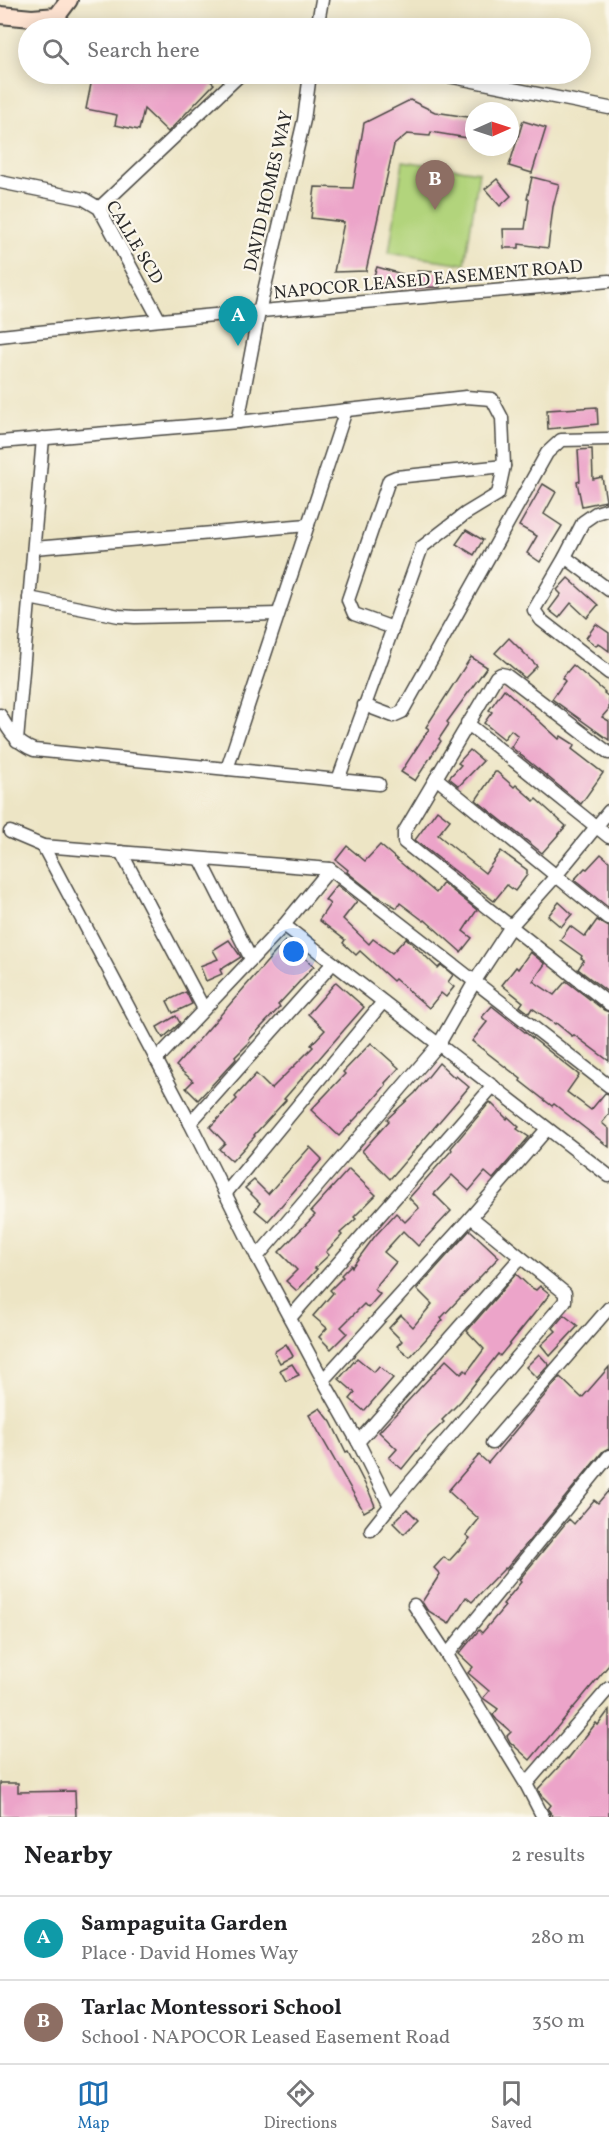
<!DOCTYPE html>
<html lang="en">
<head>
<meta charset="utf-8">
<style>
	body { margin:0; font-family:Vollkorn,serif; background:#f2f2f2; color:#202124 }
	.compass { position:absolute; left:465px; top:102px; width:54px; height:54px; border-radius:50%; background:#fff; box-shadow:0 3px 15px #0003; rotate:87deg }
	.you { position:absolute; left:294px; top:952px; width:21px; height:21px; margin:-15px; border:4px solid #fff; border-radius:50%; background:#1a73e8; box-shadow:0 0 0 9px #1a73e833 }
	.badge { display:grid; place-items:center; width:39px; height:39px; border-radius:50%; background:#1f6fb2; color:#fff; font-size:20px; font-weight:700 }
	.pin { position:absolute; translate:-50% -50px; filter:drop-shadow(0 2px 3px #0008) }
	.pin::after { content:''; position:absolute; top:32px; width:21px; height:18px; background:inherit; clip-path:polygon(0 0,100% 0,50% 100%) }
	.list { margin:0; padding:0; list-style:none }
	h2 { display:flex; justify-content:space-between; align-items:center; height:78px; margin:0; padding:0 24px; font-size:26px }
	h2 small { font-size:20px; font-weight:400; color:#757577 }
	.list li { display:grid; grid-template-columns:39px 1fr auto; gap:18px; align-items:center; box-sizing:border-box; height:84px; padding:0 24px; border-top:2px solid #e0e0e0 }
	.list b { display:block; font-size:22px; white-space:nowrap }
	.list p { margin:0; font-size:20px; white-space:nowrap; color:#757577 }
	.list em { font-size:20px; font-style:normal; color:#757577 }
	.icon { flex:none; width:33px; height:33px; fill:none; stroke:currentColor; stroke-width:2; stroke-linecap:round; stroke-linejoin:round }
	.map { position:relative; flex:none; width:609px; height:1817px; overflow:hidden }
	.search { position:absolute; background:#fff; box-shadow:0 3px 15px #0003; left:18px; right:18px; top:18px; height:66px; display:flex; align-items:center; gap:15px; box-sizing:border-box; padding:0 21px; border-radius:33px; color:#757577; font-size:22px }
	.sheet { height:246px; background:#fff }
	nav { display:flex; justify-content:space-around; align-items:center; box-sizing:border-box; height:84px; border-top:2px solid #e0e0e0; background:#fff; font-size:16px; color:#757577 }
	nav a { display:grid; justify-items:center; gap:3px }
	nav .on { color:#1f6fb2 }
	.map>svg:first-child { display:block }
	.green { fill:#b2d47c; stroke:#6e8054; stroke-width:1.5 }
	.building { fill:#eca4c9 }
	.lines { fill:none; stroke-linecap:round; stroke-linejoin:round }
	.street-casing { stroke:#484742; stroke-width:15 }
	.secondary-casing { stroke:#484742; stroke-width:20 }
	.street { stroke:#fff; stroke-width:12 }
	.secondary { stroke:#fee3d1; stroke-width:16 }
	.labels { text-anchor:middle; stroke-width:4.5; stroke-linejoin:round; paint-order:stroke }
	.street-label { font-size:18px; fill:#2b2b2b; stroke:#fbf7ec }
</style>
</head>
<body>
<div class="map">
<svg width="609" height="1817" viewBox="0 0 609 1817">
	<rect width="100%" height="100%" fill="#fbf7ec"/>
	<filter id="ink" filterUnits="userSpaceOnUse"><feTurbulence type="fractalNoise" baseFrequency=".0167" numOctaves="2"/><feDisplacementMap in="SourceGraphic" scale="12" xChannelSelector="R" yChannelSelector="G"/><feConvolveMatrix kernelMatrix="1 2 1 2 8 2 1 2 1" color-interpolation-filters="sRGB"/></filter>
	<filter id="wash" filterUnits="userSpaceOnUse"><feTurbulence type="fractalNoise" baseFrequency=".008" numOctaves="4" result="noise"/><feDisplacementMap in="SourceGraphic" scale="24" xChannelSelector="R" yChannelSelector="G"/><feGaussianBlur stdDeviation="1.35" result="paint"/><feColorMatrix in="noise" values="0 0 0 0 0 0 0 0 0 0 0 0 0 0 0 0 0 1.4 0 .05"/><feComposite in="paint" operator="in"/></filter>
	<g filter="url(#wash)">
		<rect width="100%" height="100%" fill="#ede5c5"/>
		<polygon class="green" points="403,161 479,172 465,264 389,253"/>
		<g id="blocks">
			<g class="building">
				<polygon points="93,74 202,74 214,84 168,132 144,109 139,130 115,125 117,115 86,109"/>
				<polygon points="410,100 435,112 474,118 474,139 431,132 430,136 407,134 394,145 366,271 334,272 344,222 311,218 315,187 353,188 364,123"/>
				<polygon points="523,121 546,128 532,173 509,166"/>
				<polygon points="532,177 559,184 553,207 548,248 519,244 519,248 504,248 503,229 525,229 529,199 527,199"/>
				<polygon points="497,179 511,196 500,206 485,189"/>
				<polygon points="377,267 416,278 417,271 439,272 438,284 441,285 440,287 401,288 401,290 372,281"/>
				<polygon points="597,407 598,424 548,429 547,410"/>
				<polygon points="592,449 593,479 602,477 606,501 582,506 577,482 580,481 578,450"/>
				<polygon points="543,484 556,492 544,514 562,526 540,562 527,553 537,536 519,526"/>
				<polygon points="466,530 483,540 474,555 456,544"/>
				<polygon points="568,578 598,605 587,618 571,603 559,618 549,610 561,594 557,590"/>
				<polygon points="596,624 609,633 609,651 598,643 596,646 586,638"/>
				<polygon points="509,638 537,666 525,678 495,653"/>
				<polygon points="471,657 487,667 447,722 449,724 439,739 441,741 415,781 401,772 429,729 426,727"/>
				<polygon points="573,665 605,692 604,693 609,697 609,709 602,717 609,721 609,740 552,699 565,681 562,678"/>
				<polygon points="504,689 559,739 561,736 575,745 572,749 603,773 581,804 511,747 518,736 511,730 504,739 484,723 492,712 489,710"/>
				<polygon points="470,750 483,761 459,786 449,778 461,765 458,763"/>
				<polygon points="495,772 497,772 514,787 516,785 534,801 536,799 566,826 542,853 476,800"/>
				<polygon points="437,810 450,820 438,835 485,873 501,851 527,870 527,875 515,891 507,885 494,901 415,840"/>
				<polygon points="380,845 436,893 443,883 477,910 463,931 472,938 461,952 425,920 424,921 400,903 397,908 376,895 347,872 348,870 336,860 347,846 365,861"/>
				<polygon points="601,854 609,861 609,908 574,880 585,868 587,869"/>
				<polygon points="337,885 357,901 343,919 369,944 373,939 392,953 406,938 438,968 441,965 453,975 448,982 454,987 446,997 441,993 429,1008 395,979 393,981 360,951 356,955 343,943 345,940 319,920 330,904 325,900"/>
				<polygon points="559,902 572,914 561,927 548,916"/>
				<polygon points="597,920 609,927 609,993 578,969 584,960 581,958 582,956 560,940 570,926 585,937"/>
				<polygon points="229,940 241,957 220,970 222,974 206,981 200,966 218,959 213,950"/>
				<polygon points="285,941 314,966 278,1005 280,1007 249,1040 250,1042 235,1057 236,1059 198,1100 186,1088 193,1081 176,1066"/>
				<polygon points="530,952 545,964 533,981 554,995 566,981 604,1010 609,1012 609,1061 574,1035 572,1036 556,1023 555,1024 532,1008 529,1013 520,1006 523,1002 502,985 516,967 518,969"/>
				<polygon points="336,982 364,1007 284,1099 286,1100 254,1135 255,1136 232,1161 219,1149 225,1143 210,1127 237,1099 235,1097 256,1074 271,1089 313,1047 311,1045 325,1030 308,1014"/>
				<polygon points="186,992 192,1004 173,1013 167,1001"/>
				<polygon points="492,1006 579,1075 567,1092 591,1110 605,1093 609,1094 609,1114 602,1123 609,1129 609,1147 554,1104 552,1106 520,1081 521,1079 472,1041 487,1022 482,1017"/>
				<polygon points="176,1016 180,1023 163,1038 157,1027"/>
				<polygon points="371,1043 399,1068 385,1083 386,1085 374,1099 339,1136 311,1110 345,1074 343,1072"/>
				<polygon points="439,1063 455,1078 456,1076 469,1087 390,1179 362,1151 389,1121 387,1119 415,1093"/>
				<polygon points="490,1102 507,1119 508,1117 519,1127 517,1129 529,1137 493,1179 485,1172 469,1191 452,1175 434,1194 451,1211 418,1246 403,1231 384,1252 396,1262 374,1289 380,1294 368,1308 364,1304 341,1327 347,1333 331,1349 319,1337 327,1328 313,1316 333,1293 330,1290 343,1277 341,1275 351,1265 352,1267 375,1236 396,1213 405,1222 419,1208 409,1198 452,1150 451,1148"/>
				<polygon points="310,1147 322,1159 268,1221 255,1210 260,1203 245,1188 254,1180 268,1194"/>
				<polygon points="349,1169 376,1195 354,1217 356,1219 340,1233 342,1235 326,1252 329,1255 315,1268 317,1269 297,1291 286,1281 297,1270 279,1252 315,1215 311,1211"/>
				<polygon points="470,1230 499,1257 441,1318 443,1320 410,1357 397,1346 402,1341 389,1328 401,1315 413,1327 432,1304 417,1289"/>
				<polygon points="516,1274 530,1287 536,1290 540,1286 550,1294 500,1356 498,1354 461,1401 442,1420 444,1422 428,1437 402,1469 389,1458 397,1449 379,1432 446,1360 461,1374 465,1370 467,1372 484,1349 467,1331"/>
				<polygon points="564,1315 578,1326 550,1356 541,1345 556,1331 553,1328"/>
				<polygon points="286,1344 293,1356 280,1363 274,1352"/>
				<polygon points="539,1354 549,1365 537,1378 526,1367"/>
				<polygon points="357,1358 374,1372 379,1366 393,1378 364,1411 350,1399 355,1393 339,1379"/>
				<polygon points="292,1364 299,1375 286,1381 280,1370"/>
				<polygon points="609,1367 609,1448 603,1451 506,1569 505,1568 472,1602 466,1597 449,1624 427,1610 422,1602 440,1574 434,1568 444,1557 449,1561 470,1538 466,1535 479,1519 448,1491 479,1455 488,1463 560,1377 582,1398"/>
				<polygon points="320,1408 331,1422 346,1452 348,1451 370,1494 375,1506 364,1512 309,1415"/>
				<polygon points="609,1490 609,1665 530,1760 510,1742 507,1736 511,1732 497,1720 493,1715 498,1709 483,1698 489,1691 468,1673 473,1667 459,1654 479,1630 482,1633 505,1606 503,1604 521,1582 519,1580 569,1519 574,1524 594,1500 598,1503"/>
				<polygon points="407,1509 418,1520 404,1534 393,1523"/>
				<polygon points="609,1710 609,1817 553,1817 548,1809 551,1805 541,1795 538,1789 567,1758 568,1759 596,1723 598,1725"/>
				<polygon points="0,1783 18,1783 18,1792 75,1791 76,1817 0,1817"/>
			</g>
		</g>
	</g>
	<g filter="url(#ink)">
		<use href="#blocks" fill-opacity="0" stroke="#484742" stroke-width="1.5"/>
		<g class="lines">
			<g class="street-casing">
				<g id="street">
					<polyline points="57,16 66,28"/>
					<polyline points="317,28 322,0"/>
					<polyline points="438,74 609,108"/>
					<polyline points="0,182 84,199 99,208 159,319"/>
					<polyline points="99,208 241,74"/>
					<path d="M0 336C203 314 406 299 609 281"/>
					<polyline points="238,422 259,312 304,120 310,74"/>
					<polyline points="0,442 238,422 466,397 492,399 502,418 504,466 498,494 465,514 422,547 338,780"/>
					<polyline points="609,509 596,513 583,522 565,557 534,610 541,620 609,673"/>
					<polyline points="34,548 308,525"/>
					<polyline points="565,557 609,590"/>
					<polyline points="29,598 119,616 135,617 278,614"/>
					<polyline points="393,628 354,614 348,600 389,480 396,477 504,466"/>
					<polyline points="364,705 393,716 402,712 547,453 561,440 609,439"/>
					<path d="M0 715C9 731 16 743 34 750L379 784"/>
					<polyline points="467,723 609,837"/>
					<polyline points="17,741 43,438"/>
					<polyline points="609,753 506,675 501,674 496,677 404,832 404,842 609,1004"/>
					<polyline points="227,769 346,410"/>
					<polyline points="436,778 609,919"/>
					<polyline points="10,832 43,846 330,869 609,1086"/>
					<polyline points="43,846 190,1123 257,1257 323,1380 358,1442 390,1506"/>
					<polyline points="121,852 204,1009"/>
					<polyline points="201,860 251,959"/>
					<polyline points="284,925 609,1176"/>
					<polyline points="156,1060 284,925 330,869"/>
					<polyline points="190,1123 333,963"/>
					<polyline points="225,1194 383,1002"/>
					<polyline points="257,1257 439,1044 475,981 511,926 555,877 609,811"/>
					<polyline points="290,1318 493,1086"/>
					<polyline points="323,1380 471,1217 547,1129"/>
					<polyline points="358,1442 520,1258"/>
					<polyline points="492,1443 609,1308"/>
					<polyline points="371,1530 390,1506 565,1301 565,1293 471,1217"/>
					<polyline points="414,1605 447,1655"/>
					<polyline points="526,1784 609,1688"/>
					<polyline points="543,1817 526,1784 447,1655 609,1456"/>
				</g>
			</g>
			<g class="secondary-casing">
				<polyline id="secondary" points="0,15 32,18 57,16 69,0"/>
			</g>
			<use href="#street" class="street"/>
			<use href="#secondary" class="secondary"/>
		</g>
	</g>
	<g class="labels">
		<g class="street-label">
			<text transform="translate(268 191) rotate(-77)" y="6">DAVID HOMES WAY</text>
			<text transform="translate(135 242) rotate(59)" y="6">CALLE SCD</text>
			<text transform="translate(428 279) rotate(-5)" y="6">NAPOCOR LEASED EASEMENT ROAD</text>
		</g>
	</g>
</svg>
<svg class="compass" viewBox="-18 -18 36 36"><path d="M0-13l5 13h-10z" fill="#e53935"/><path d="M0 13l5-13h-10z" fill="#757577"/></svg>
<div class="you"></div>
<div class="pin badge" style="left:238px;top:346px;background:#0f9aa8">A</div>
<div class="pin badge" style="left:435px;top:210px;background:#8d6e63">B</div>
<div class="search"><svg class="icon" aria-label="search" viewBox="0 0 24 24"><circle cx="10" cy="10" r="6"/><path d="M15 15l6 6"/></svg>Search here</div>
</div>
<section class="sheet">
<h2>Nearby<small>2 results</small></h2>
<ul class="list">
<li><span class="badge" style="background:#0f9aa8">A</span><div><b>Sampaguita Garden</b><p>Place · David Homes Way</p></div><em>280 m</em></li>
<li><span class="badge" style="background:#8d6e63">B</span><div><b>Tarlac Montessori School</b><p>School · NAPOCOR Leased Easement Road</p></div><em>350 m</em></li>
</ul>
</section>
<nav>
<a class="on"><svg class="icon" aria-label="map" viewBox="0 0 24 24"><path d="M3 6l6-2 6 2 6-2v14l-6 2-6-2-6 2zM9 4v14M15 6v14"/></svg>Map</a>
<a><svg class="icon" aria-label="directions" viewBox="0 0 24 24"><path d="M12 3l9 9-9 9-9-9zM9 14v-3h6M13 9l2 2-2 2"/></svg>Directions</a>
<a><svg class="icon" aria-label="saved" viewBox="0 0 24 24"><path d="M7 4h10v16l-5-4-5 4z"/></svg>Saved</a>
</nav>
</body>
</html>
